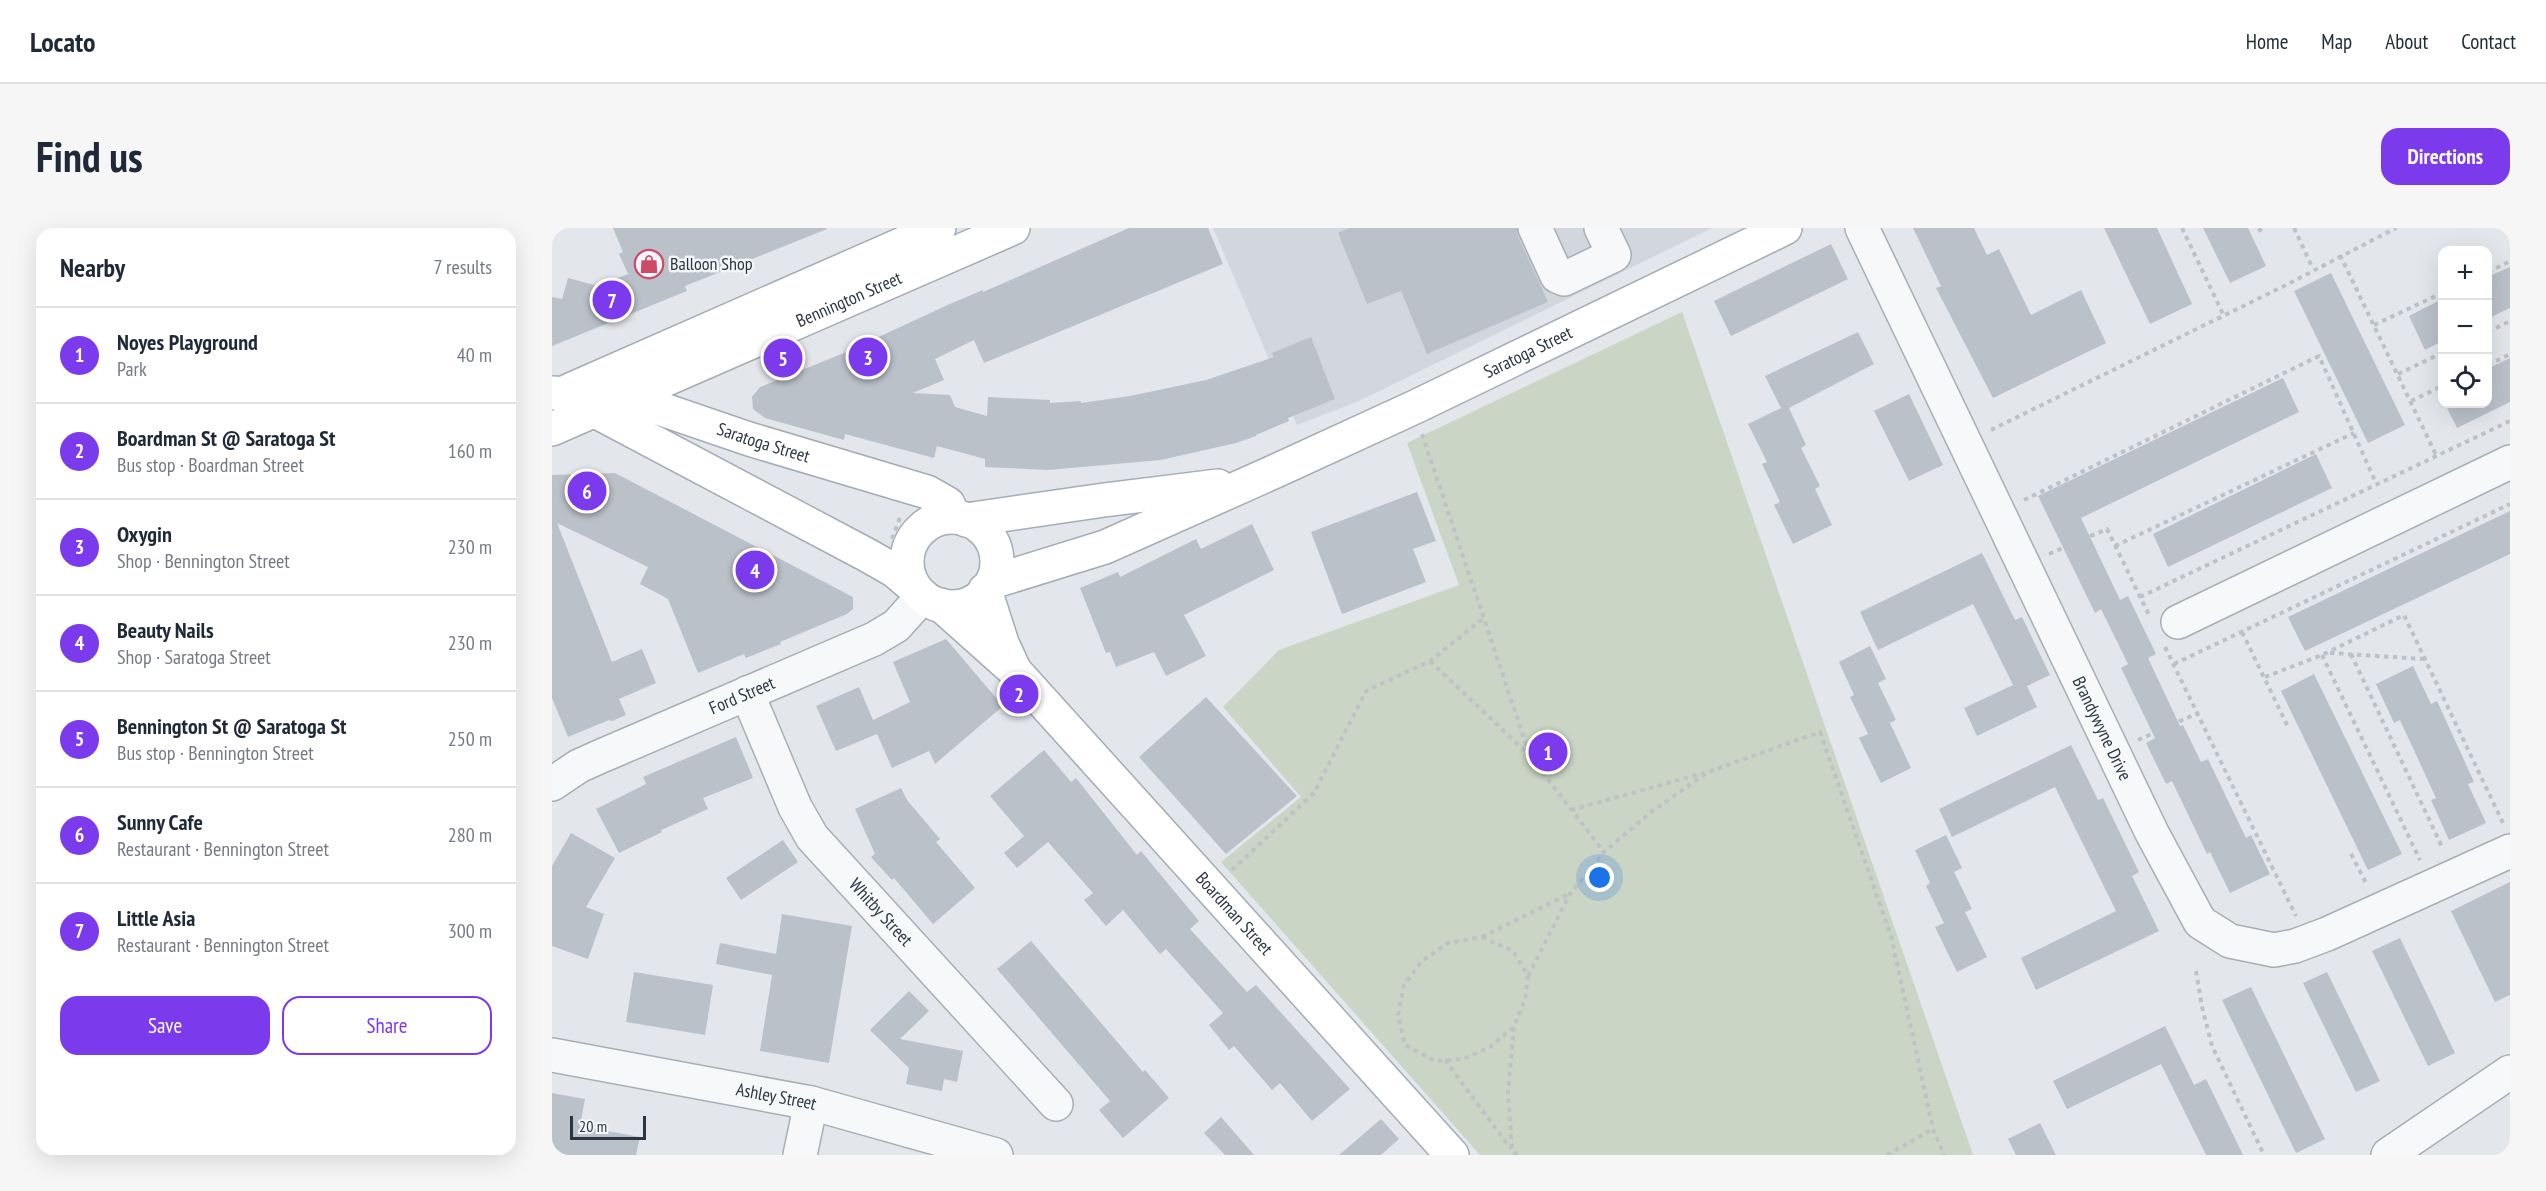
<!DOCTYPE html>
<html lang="en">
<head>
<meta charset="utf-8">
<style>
	body { margin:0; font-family:"PT Sans Narrow",sans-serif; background:#f6f6f7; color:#1f2937 }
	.controls { position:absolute; right:18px; top:18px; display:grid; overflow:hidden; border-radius:12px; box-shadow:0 6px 24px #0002 }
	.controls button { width:54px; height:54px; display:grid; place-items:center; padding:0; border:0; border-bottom:2px solid #e0e1e3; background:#fff; color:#1f2937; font:30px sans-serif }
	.scale { position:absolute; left:18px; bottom:15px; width:76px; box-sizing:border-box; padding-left:6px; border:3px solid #2b3644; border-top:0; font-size:16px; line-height:21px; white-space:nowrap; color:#2b3644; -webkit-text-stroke:4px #f3f6f8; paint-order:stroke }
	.you { position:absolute; left:1048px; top:650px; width:21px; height:21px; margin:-15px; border:4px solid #fff; border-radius:50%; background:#1a73e8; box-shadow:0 0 0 9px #1a73e833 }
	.badge { display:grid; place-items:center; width:39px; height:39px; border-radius:50%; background:#7c3aed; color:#fff; font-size:20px; font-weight:700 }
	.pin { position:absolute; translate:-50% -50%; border:3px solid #fff; box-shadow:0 2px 6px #0006 }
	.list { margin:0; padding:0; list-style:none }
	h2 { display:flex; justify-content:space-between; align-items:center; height:78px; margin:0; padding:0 24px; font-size:26px }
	h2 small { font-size:20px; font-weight:400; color:#747a83 }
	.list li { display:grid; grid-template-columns:39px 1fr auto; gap:18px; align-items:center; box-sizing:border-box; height:96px; padding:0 24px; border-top:2px solid #e0e1e3 }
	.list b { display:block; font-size:22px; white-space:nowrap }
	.list p { margin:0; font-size:20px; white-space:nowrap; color:#747a83 }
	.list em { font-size:20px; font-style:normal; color:#747a83 }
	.actions { display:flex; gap:12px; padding:18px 24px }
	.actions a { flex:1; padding:14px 0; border:2px solid #7c3aed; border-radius:18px; text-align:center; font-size:21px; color:#7c3aed }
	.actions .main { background:#7c3aed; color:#fff }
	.icon { flex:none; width:33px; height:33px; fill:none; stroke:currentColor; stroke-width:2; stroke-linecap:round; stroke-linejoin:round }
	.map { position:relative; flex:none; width:1958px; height:927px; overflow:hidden; border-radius:18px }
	header { display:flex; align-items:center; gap:36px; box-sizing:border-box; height:84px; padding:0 30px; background:#fff; border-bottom:2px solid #e0e1e3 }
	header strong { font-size:28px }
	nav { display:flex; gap:33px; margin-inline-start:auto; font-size:21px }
	.intro { display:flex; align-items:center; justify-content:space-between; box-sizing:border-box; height:144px; padding:0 36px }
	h1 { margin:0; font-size:42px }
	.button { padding:15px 27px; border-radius:18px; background:#7c3aed; color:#fff; font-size:21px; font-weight:700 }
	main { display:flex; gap:36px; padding:0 36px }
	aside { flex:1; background:#fff; border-radius:18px; box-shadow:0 6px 24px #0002 }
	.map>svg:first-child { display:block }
	.built { fill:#d2d6dd }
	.green { fill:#cad5c5 }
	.building { fill:#bbc1c9 }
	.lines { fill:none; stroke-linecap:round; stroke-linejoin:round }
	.minor-casing { stroke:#a8aeb6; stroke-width:36 }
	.major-casing { stroke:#a3acb7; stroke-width:36 }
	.path { stroke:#bdc2c6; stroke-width:4; stroke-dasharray:4.5 4.5; stroke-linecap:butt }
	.minor { stroke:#f6f8f9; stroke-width:33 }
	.major { stroke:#fff; stroke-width:33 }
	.labels { text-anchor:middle; stroke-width:5; stroke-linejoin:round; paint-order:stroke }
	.poi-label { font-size:18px; fill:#2b3644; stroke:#f3f6f8; text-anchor:start }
	.street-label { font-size:18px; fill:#2b3644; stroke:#f3f6f8 }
</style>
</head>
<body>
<header>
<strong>Locato</strong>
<nav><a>Home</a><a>Map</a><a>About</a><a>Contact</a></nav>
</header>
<div class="intro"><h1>Find us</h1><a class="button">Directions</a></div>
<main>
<aside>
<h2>Nearby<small>7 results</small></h2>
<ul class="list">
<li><span class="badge">1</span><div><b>Noyes Playground</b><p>Park</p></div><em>40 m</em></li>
<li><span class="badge">2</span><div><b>Boardman St @ Saratoga St</b><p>Bus stop · Boardman Street</p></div><em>160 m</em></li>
<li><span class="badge">3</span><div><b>Oxygin</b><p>Shop · Bennington Street</p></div><em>230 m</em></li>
<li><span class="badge">4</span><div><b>Beauty Nails</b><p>Shop · Saratoga Street</p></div><em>230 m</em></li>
<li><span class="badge">5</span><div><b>Bennington St @ Saratoga St</b><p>Bus stop · Bennington Street</p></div><em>250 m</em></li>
<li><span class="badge">6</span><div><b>Sunny Cafe</b><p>Restaurant · Bennington Street</p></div><em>280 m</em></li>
<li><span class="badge">7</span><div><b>Little Asia</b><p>Restaurant · Bennington Street</p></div><em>300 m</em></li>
</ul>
<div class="actions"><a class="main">Save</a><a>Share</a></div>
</aside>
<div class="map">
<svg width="1958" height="927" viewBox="0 0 1958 927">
	<rect width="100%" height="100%" fill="#e3e7eb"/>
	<polygon class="built" points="661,0 1160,0 807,173 745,197"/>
	<polygon class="green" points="1130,84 1421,927 928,927 669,634 749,569 671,479 727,422 907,357 855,215"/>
	<g class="building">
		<polygon points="61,0 274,0 275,1 133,58 135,63 0,118 0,69 10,71 16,50 46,58 76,46 67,26 71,24"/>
		<polygon points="577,0 656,0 671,36 432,135 422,112 383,131 392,152 361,165 398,167 403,179 435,188 436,169 498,172 498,175 529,173 529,175 578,168 654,152 722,129 720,125 759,109 783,171 736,190 737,193 704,207 704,208 684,215 609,232 496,242 433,239 433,231 385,218 382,230 293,206 292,212 213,190 201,181 200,169 208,159 292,125 400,75 431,62 431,64"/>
		<polygon points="797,0 965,0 966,8 996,74 875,126 849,63 815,76 786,5"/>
		<polygon points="1361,0 1422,0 1435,27 1447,21 1479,87 1529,62 1554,115 1441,170 1384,60 1389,58"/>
		<polygon points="1552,0 1605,0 1640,76 1598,96"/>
		<polygon points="1651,0 1696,0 1714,38 1678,55"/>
		<polygon points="1279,16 1296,51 1179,108 1162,73"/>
		<polygon points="1958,39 1958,80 1935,91 1935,49"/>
		<polygon points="1779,45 1853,197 1816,215 1742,63"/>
		<polygon points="1890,71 1890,113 1873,122 1857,88"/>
		<polygon points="1306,104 1322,136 1237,180 1254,217 1249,220 1268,258 1263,261 1280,297 1241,316 1222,277 1228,274 1210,236 1215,234 1196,196 1229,180 1213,148"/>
		<polygon points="1958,130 1958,174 1905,200 1893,176 1935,176 1935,141"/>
		<polygon points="1731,150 1747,184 1529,290 1568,372 1576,368 1604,426 1596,430 1628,498 1631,497 1649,534 1656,531 1694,610 1699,607 1718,646 1678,665 1658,624 1655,626 1620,553 1614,556 1594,515 1603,510 1569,440 1576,436 1549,381 1543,385 1486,268"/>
		<polygon points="1357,166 1391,237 1357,253 1322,183"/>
		<polygon points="1764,226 1780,260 1616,339 1601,306"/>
		<polygon points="63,245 301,369 301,381 295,386 228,414 229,416 194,430 192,426 146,445 116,371 88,356 96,339 5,295 60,434 90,421 104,455 67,471 74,487 60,493 57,492 16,509 0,470 0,247"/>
		<polygon points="865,264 884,313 861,321 874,354 790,386 759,304"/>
		<polygon points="1958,283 1958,326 1753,423 1736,389"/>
		<polygon points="700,296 722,342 632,387 654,428 614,448 602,424 564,439 558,424 554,425 528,360 566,344 568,349 644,311 649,321"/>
		<polygon points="1430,325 1463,392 1470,389 1498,447 1475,458 1485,479 1425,508 1412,480 1461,457 1421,376 1326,422 1308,384"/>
		<polygon points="394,411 451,478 383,536 377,523 340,540 325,506 284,523 264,478 307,459 321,492 358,474 341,434"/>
		<polygon points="1318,418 1334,451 1326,455 1344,492 1338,495 1359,540 1329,555 1307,510 1316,506 1298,469 1302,467 1287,434"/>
		<polygon points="1861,438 1879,476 1885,473 1922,554 1916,556 1934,595 1897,612 1879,572 1884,570 1848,492 1842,495 1824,456"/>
		<polygon points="1762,446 1850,626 1816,642 1729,463"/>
		<polygon points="654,469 745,568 674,626 587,529"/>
		<polygon points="184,509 201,550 151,570 156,581 109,602 110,604 67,625 44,581 94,556 91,549"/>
		<polygon points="1519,517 1546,572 1551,570 1587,644 1580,648 1607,703 1484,762 1469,730 1564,683 1503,559 1400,609 1387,581"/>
		<polygon points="492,522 519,554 524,550 585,627 589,623 647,693 638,701 695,764 704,757 798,861 760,893 728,855 720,862 682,818 677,822 657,797 671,785 614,721 608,726 571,682 554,698 532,672 541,665 496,614 465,640 452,625 472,608 438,568"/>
		<polygon points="349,560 355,572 388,611 384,614 423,660 381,696 342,650 340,652 319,629 323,626 303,581"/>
		<polygon points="19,605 63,630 34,679 52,686 36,731 0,718 0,638"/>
		<polygon points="1394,607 1410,640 1402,644 1420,681 1413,684 1435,729 1405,744 1383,699 1392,695 1374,658 1378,655 1363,622"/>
		<polygon points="231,612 246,634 189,672 174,650"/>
		<polygon points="1958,654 1958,767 1943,774 1899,683"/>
		<polygon points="230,686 300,698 277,835 208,823 220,747 164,736 168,715 224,726"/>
		<polygon points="1848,710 1903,825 1876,838 1820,723"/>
		<polygon points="479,713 591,844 593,842 617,870 571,910 547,882 558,873 445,741"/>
		<polygon points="82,744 161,757 153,807 74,794"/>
		<polygon points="1775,744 1828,853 1804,864 1751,755"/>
		<polygon points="1699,759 1773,911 1744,925 1670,772"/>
		<polygon points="357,763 377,783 348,811 411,823 405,854 392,851 390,863 354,856 357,840 318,802"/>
		<polygon points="1613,798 1642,857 1654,851 1691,927 1654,927 1609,836 1515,881 1501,853"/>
		<polygon points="0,865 33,871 28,898 88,909 84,927 0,927"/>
		<polygon points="669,889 702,927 673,927 652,905"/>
		<polygon points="829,891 847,911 829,927 787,927"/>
		<polygon points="1488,895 1504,927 1464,927 1456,911"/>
	</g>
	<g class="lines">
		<g class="minor-casing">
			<g id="minor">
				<polyline points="983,0 1005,48 1012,51 1062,27 1049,0"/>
				<path id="s1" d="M1310 0 1600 605 1648 694 1678 713 1722 722 1743 718 1775 706 1958 623"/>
				<polyline points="1626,394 1958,234"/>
				<path id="s2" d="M195 465 243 579 260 609 504 876"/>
				<path id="s3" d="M0 556 27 538 47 529 322 411 344 398 371 368"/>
				<path id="s4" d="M0 827 259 875 444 927"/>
				<polyline points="248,927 259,875"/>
				<polyline points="1836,927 1958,844"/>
			</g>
		</g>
		<g class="major-casing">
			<g id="major">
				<polyline points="18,162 387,0"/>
				<path id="s5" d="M0 165 74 169 197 211 375 264 396 276 402 289"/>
				<polyline points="30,176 315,327 343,343 364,361"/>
				<path id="s6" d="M0 201 461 0"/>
				<circle cx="400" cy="334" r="45"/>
				<polyline points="414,292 552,272 666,258"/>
				<path id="s7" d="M440 354 553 319 717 246 863 179 1233 0"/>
				<polyline points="433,362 450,415 461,439"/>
				<path id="s8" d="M389 377 463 443 900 927"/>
			</g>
		</g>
		<g class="path">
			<polyline points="1630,0 1671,86"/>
			<polyline points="1742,0 1761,41"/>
			<polyline points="1706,3 1712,0"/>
			<polyline points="1788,27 1885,229"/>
			<polyline points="1936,44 1958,33"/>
			<polyline points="1822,97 1890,65"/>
			<polyline points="1936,104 1958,93"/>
			<polyline points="1936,137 1958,126"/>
			<polyline points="1846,146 1890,125"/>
			<polyline points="1859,173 1890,158"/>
			<polyline points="1439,202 1732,58 1844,0"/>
			<polyline points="870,206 978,528 1052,624"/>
			<polyline points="1472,272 1767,128 1824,255"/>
			<polyline points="340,311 349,287"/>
			<polyline points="1563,318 1802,205"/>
			<polyline points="1497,326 1555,301 1598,389"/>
			<polyline points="1588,369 1958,193"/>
			<polyline points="1690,404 1736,499"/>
			<polyline points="1613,419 1744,688"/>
			<polyline points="1778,425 1872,431"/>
			<polyline points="1799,426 1891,621"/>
			<polyline points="1770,427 1868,632"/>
			<polyline points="878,433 977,527"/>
			<polyline points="1622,436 1958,276"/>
			<polyline points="1713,449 1770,427 1852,387 1951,595"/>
			<polyline points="1586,512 1646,485"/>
			<polyline points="1019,582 1152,545"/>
			<polyline points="1799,626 1815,657"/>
			<polyline points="680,642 762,565 814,463 878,433 933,389"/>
			<polygon points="930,709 961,723 976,748 973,771 962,799 938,819 912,831 883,833 853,817 846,787 852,757 870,733 896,715"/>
			<polyline points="930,709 1017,666"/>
			<polyline points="1644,743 1650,779 1660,818 1712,927"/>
			<polyline points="976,748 1018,666 1052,624 1099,584 1156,544 1268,504 1339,708 1381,901 1392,927"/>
			<polyline points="962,799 956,863 960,922 965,927"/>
			<polyline points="893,832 959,921"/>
			<polyline points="1335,927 1381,901"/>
		</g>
		<use href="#minor" class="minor"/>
		<use href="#major" class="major"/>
	</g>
	<defs>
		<g id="shop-ring" transform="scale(1.5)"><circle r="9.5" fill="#f3f6f8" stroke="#ce4b68" stroke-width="1.5"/><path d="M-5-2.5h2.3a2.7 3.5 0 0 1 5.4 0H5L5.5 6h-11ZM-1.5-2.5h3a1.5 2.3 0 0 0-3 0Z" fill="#ce4b68"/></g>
	</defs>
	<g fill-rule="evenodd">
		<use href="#shop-ring" x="97" y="36"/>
	</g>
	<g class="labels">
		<g class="poi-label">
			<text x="118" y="42">Balloon Shop</text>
		</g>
		<g class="street-label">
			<text dy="6" stroke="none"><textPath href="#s6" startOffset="324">Bennington Street</textPath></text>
			<text dy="6" stroke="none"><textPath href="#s7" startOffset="584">Saratoga Street</textPath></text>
			<text dy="6" stroke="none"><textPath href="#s5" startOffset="219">Saratoga Street</textPath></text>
			<text dy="6" stroke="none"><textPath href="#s3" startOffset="210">Ford Street</textPath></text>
			<text dy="6" stroke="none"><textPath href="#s1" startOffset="555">Brandywyne Drive</textPath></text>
			<text dy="6" stroke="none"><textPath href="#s2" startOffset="260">Whitby Street</textPath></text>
			<text dy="6" stroke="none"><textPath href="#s8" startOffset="426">Boardman Street</textPath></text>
			<text dy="6" stroke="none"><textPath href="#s4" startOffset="228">Ashley Street</textPath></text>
		</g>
	</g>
</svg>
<div class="controls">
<button>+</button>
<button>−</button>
<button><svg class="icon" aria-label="locate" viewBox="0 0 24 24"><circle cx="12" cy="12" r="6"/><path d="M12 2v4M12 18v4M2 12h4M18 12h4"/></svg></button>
</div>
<div class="scale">20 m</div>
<div class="you"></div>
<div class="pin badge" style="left:996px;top:524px">1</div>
<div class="pin badge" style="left:467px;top:466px">2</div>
<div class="pin badge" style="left:316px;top:129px">3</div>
<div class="pin badge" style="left:203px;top:342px">4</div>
<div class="pin badge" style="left:231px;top:130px">5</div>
<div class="pin badge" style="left:35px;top:263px">6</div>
<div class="pin badge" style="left:60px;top:72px">7</div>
</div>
</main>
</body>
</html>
